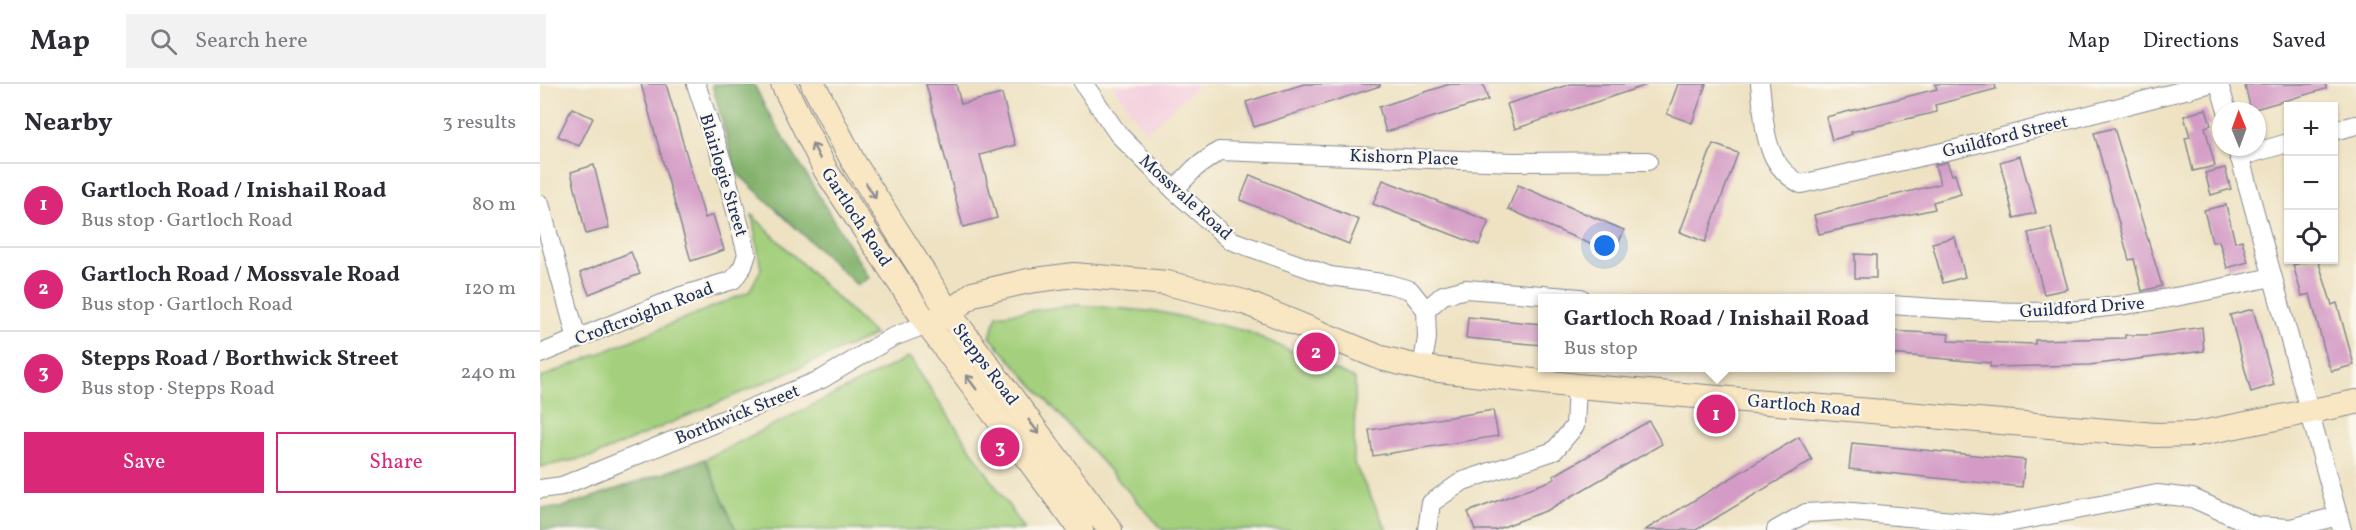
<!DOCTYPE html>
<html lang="en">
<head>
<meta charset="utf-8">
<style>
	body { margin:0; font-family:Vollkorn,serif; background:#f2f2f3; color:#2b2b33 }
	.controls { position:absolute; right:18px; top:18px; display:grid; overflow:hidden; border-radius:0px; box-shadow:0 2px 4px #0004 }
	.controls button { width:54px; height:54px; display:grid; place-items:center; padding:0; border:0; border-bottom:2px solid #e1e1e2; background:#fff; color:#2b2b33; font:30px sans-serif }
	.compass { position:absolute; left:1672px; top:18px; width:54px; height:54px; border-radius:50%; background:#fff; box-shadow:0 2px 4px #0004; rotate:359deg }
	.you { position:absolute; left:1065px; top:162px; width:21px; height:21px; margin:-15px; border:4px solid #fff; border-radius:50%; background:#1a73e8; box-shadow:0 0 0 9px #1a73e833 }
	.badge { display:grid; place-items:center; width:39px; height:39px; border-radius:50%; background:#db2777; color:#fff; font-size:20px; font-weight:700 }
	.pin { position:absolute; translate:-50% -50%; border:3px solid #fff; box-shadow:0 2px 6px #0006 }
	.popup { position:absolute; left:998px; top:210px; width:357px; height:78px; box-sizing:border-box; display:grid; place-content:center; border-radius:0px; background:#fff; filter:drop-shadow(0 2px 4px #0005); font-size:20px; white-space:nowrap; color:#7c7c81 }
	.popup b { font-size:22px; color:#2b2b33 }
	.popup::after { content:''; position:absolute; left:50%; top:100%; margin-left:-12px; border:12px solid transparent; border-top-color:#fff }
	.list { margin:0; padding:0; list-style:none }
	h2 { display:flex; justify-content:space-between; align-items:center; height:78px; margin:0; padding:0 24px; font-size:26px }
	h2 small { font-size:20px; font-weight:400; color:#7c7c81 }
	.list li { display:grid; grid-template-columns:39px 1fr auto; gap:18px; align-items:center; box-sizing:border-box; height:84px; padding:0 24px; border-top:2px solid #e1e1e2 }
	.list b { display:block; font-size:22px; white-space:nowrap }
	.list p { margin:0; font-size:20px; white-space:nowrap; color:#7c7c81 }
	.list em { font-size:20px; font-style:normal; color:#7c7c81 }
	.actions { display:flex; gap:12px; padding:18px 24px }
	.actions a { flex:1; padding:14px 0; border:2px solid #db2777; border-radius:0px; text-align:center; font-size:21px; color:#db2777 }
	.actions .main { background:#db2777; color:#fff }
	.icon { flex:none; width:33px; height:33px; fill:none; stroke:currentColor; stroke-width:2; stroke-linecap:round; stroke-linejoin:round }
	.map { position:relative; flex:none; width:1816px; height:446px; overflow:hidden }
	header { display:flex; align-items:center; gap:36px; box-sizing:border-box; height:84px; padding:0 30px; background:#fff; border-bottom:2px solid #e1e1e2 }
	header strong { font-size:28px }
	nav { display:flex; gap:33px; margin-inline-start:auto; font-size:21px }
	.search { width:420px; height:54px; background:#f2f2f3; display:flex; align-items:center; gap:15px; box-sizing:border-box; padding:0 21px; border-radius:0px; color:#7c7c81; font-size:22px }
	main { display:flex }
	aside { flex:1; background:#fff }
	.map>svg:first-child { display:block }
	.built { fill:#f4cfde }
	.green { fill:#a4d07d; stroke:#60806e; stroke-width:1.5 }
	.forest { fill:#83b26c; stroke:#4f7065; stroke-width:1.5 }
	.building { fill:#d49bc6 }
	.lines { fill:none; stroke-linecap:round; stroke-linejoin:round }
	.street-casing { stroke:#848890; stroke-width:20 }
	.secondary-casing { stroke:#848890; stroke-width:26 }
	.street { stroke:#fff; stroke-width:18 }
	.secondary { stroke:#f9e7c3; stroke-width:24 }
	.oneway { stroke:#8a8b90 }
	.labels { text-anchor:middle; stroke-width:4.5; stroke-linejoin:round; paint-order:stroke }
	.street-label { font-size:18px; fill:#1b2f5e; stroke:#fbf7ec }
</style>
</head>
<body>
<header>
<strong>Map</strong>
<div class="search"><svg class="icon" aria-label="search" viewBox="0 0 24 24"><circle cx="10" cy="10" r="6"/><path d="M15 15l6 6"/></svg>Search here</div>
<nav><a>Map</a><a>Directions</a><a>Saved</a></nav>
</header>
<main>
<aside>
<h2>Nearby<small>3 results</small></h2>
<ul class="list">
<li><span class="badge">1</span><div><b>Gartloch Road / Inishail Road</b><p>Bus stop · Gartloch Road</p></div><em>80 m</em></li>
<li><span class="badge">2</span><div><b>Gartloch Road / Mossvale Road</b><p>Bus stop · Gartloch Road</p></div><em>120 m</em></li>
<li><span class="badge">3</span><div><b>Stepps Road / Borthwick Street</b><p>Bus stop · Stepps Road</p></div><em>240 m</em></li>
</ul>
<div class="actions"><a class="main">Save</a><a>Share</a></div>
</aside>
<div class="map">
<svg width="1816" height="446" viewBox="0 0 1816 446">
	<rect width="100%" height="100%" fill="#fbf7ec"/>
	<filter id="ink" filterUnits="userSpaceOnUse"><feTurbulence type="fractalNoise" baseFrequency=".0167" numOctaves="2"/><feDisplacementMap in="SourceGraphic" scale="12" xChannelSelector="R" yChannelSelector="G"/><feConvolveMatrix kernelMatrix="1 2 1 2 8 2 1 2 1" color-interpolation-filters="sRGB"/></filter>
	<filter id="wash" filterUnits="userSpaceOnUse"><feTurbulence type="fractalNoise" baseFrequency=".008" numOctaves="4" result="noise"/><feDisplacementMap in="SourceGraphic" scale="24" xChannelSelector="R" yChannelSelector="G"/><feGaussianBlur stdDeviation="1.35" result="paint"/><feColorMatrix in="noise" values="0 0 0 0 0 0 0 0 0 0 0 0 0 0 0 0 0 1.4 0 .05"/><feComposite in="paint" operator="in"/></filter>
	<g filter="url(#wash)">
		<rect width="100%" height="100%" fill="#eee2c2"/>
		<polygon class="built" points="572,0 660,0 606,48"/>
		<g class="green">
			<polygon points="212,131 335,251 54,372 0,383 0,294 209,208 221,185"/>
			<polygon points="537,221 620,228 706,247 815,295 814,379 847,446 623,446 450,253 457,231"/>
			<polygon points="369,273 485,446 196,446 165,375"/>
		</g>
		<g class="forest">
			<polygon points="172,0 214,0 226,25 329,194 317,201 196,88"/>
			<polygon points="165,375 196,446 0,446 0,424 20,424"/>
		</g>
		<g id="blocks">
			<g class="building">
				<polygon points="101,0 126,0 165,134 173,131 184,166 151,177"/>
				<polygon points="386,0 416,0 421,20 462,10 475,61 440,71 457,134 423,143"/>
				<polygon points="764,0 840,0 840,2 714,43 706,18"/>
				<polygon points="910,0 943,0 948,16 846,48 839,23"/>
				<polygon points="1031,0 1107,0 1107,1 975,45 967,20"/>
				<polygon points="1138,0 1166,0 1152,39 1127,30"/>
				<polygon points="1395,0 1455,0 1456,5 1395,21 1397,28 1311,48 1312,50 1292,56 1286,33 1397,5"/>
				<polygon points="1713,0 1786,0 1786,5 1711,26 1705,2"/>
				<polygon points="32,24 53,34 39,62 18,52"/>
				<polygon points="1666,25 1671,41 1665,43 1675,82 1653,87 1645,54 1650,53 1644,32"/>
				<polygon points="1574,44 1622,202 1602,207 1594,175 1589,176 1554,49"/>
				<polygon points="1173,60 1198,69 1165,158 1140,148"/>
				<polygon points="1480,72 1496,129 1474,134 1460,78"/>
				<polygon points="1407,78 1412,91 1415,90 1421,110 1393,118 1395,125 1279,150 1274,131 1400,100 1395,81"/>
				<polygon points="54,81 69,144 46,150 31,88"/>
				<polygon points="1685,84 1691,105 1671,111 1665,89"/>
				<polygon points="710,91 819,136 809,160 700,116"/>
				<polygon points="843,96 949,137 939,161 833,120"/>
				<polygon points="978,101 1084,146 1074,170 968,125"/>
				<polygon points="1686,121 1695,158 1702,156 1708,178 1687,184 1679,157 1672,158 1664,126"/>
				<polygon points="1511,144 1528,205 1504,210 1488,149"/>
				<polygon points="1415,153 1425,193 1403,199 1392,159"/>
				<polygon points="91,168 100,190 49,210 40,189"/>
				<polygon points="1315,170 1336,171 1336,194 1315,194"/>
				<polygon points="1772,176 1778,176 1792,221 1797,219 1814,281 1792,287 1788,280 1770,210 1762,212 1753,181"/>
				<polygon points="1713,225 1734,301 1711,308 1690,231"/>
				<polygon points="928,233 1002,240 1002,261 926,254"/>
				<polygon points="1662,243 1664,267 1549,281 1450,283 1450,279 1350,270 1350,247 1409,250 1408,257 1495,260 1495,256 1585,254 1585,251 1609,251"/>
				<polygon points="953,326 958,352 833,372 829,346"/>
				<polygon points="1109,337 1122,360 1008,426 955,446 935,446 928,428 1015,395 1013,392"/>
				<polygon points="1259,353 1272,376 1156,446 1105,446"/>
				<polygon points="1312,359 1485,376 1482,403 1309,385"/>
			</g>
		</g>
	</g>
	<g filter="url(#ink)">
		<use href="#blocks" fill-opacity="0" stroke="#848890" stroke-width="1.5"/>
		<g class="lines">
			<g class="street-casing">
				<g id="street">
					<polyline points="544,0 578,50 634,106 690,156 790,192 849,200 870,206 886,226 887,254 882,284"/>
					<path d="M1220 0C1225 39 1222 80 1261 100L1420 64 1668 0"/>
					<polyline points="1679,0 1687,27"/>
					<polyline points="1794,47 1816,41"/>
					<polyline points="1697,63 1802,446"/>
					<polyline points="1699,73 1748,59"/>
					<polyline points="634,106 655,84 679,67 974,78 1108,77"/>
					<polyline points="0,120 37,255"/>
					<path d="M1350 221C1412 225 1476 231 1538 226 1604 221 1668 207 1732 193"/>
					<polyline points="886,226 903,211 926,205 1041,214"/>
					<polyline points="0,270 141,212 193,196 203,182 207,170 185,86 156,0"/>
					<polyline points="0,405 22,402 282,295 351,254 387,240"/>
					<polyline points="887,446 891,419 923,397 1014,367 1035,342 1037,302"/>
					<polyline points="1236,446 1266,429 1301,427 1458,441 1617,410 1652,414 1715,442 1751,444 1798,432"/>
				</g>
			</g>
			<g class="secondary-casing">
				<g id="secondary">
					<polyline points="243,0 286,87 387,240 541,446"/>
					<polyline points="273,0 314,79 409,229 570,446"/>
					<polyline points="387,240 409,229 433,210 488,197 534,191 627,199 704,218 841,274 882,284 1037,302 1615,351 1656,350 1816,318"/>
				</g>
			</g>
			<use href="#street" class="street"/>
			<use href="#secondary" class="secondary"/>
		</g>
		<defs><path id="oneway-shaft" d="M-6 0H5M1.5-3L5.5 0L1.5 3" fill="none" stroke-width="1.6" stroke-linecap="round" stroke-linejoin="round" transform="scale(1.5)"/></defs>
		<g class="oneway">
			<use href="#oneway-shaft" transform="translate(276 67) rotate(-116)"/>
			<use href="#oneway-shaft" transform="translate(331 107) rotate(58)"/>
			<use href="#oneway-shaft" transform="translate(431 298) rotate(-127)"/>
			<use href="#oneway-shaft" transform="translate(494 343) rotate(53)"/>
		</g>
	</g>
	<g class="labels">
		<g class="street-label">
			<text transform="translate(1465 52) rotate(-14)" y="6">Guildford Street</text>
			<text transform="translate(864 73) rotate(2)" y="6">Kishorn Place</text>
			<text transform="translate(184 91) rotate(73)" y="6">Blairlogie Street</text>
			<text transform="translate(646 113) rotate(42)" y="6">Mossvale Road</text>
			<text transform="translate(317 133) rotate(57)" y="6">Gartloch Road</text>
			<text transform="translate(1542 223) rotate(-4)" y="6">Guildford Drive</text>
			<text transform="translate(104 229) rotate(-21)" y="6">Croftcroighn Road</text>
			<text transform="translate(446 280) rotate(53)" y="6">Stepps Road</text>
			<text transform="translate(1264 321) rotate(5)" y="6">Gartloch Road</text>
			<text transform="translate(197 330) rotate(-22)" y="6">Borthwick Street</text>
		</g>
	</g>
</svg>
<div class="controls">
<button>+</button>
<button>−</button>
<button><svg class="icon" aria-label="locate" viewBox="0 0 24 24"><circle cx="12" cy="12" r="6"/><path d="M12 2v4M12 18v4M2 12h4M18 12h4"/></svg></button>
</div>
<svg class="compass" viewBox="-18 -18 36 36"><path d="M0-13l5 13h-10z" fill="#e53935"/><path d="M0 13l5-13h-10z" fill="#7c7c81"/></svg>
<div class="you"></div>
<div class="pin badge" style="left:1176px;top:330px">1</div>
<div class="popup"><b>Gartloch Road / Inishail Road</b>Bus stop</div>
<div class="pin badge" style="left:776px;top:268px">2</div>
<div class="pin badge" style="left:460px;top:363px">3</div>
</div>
</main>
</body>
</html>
